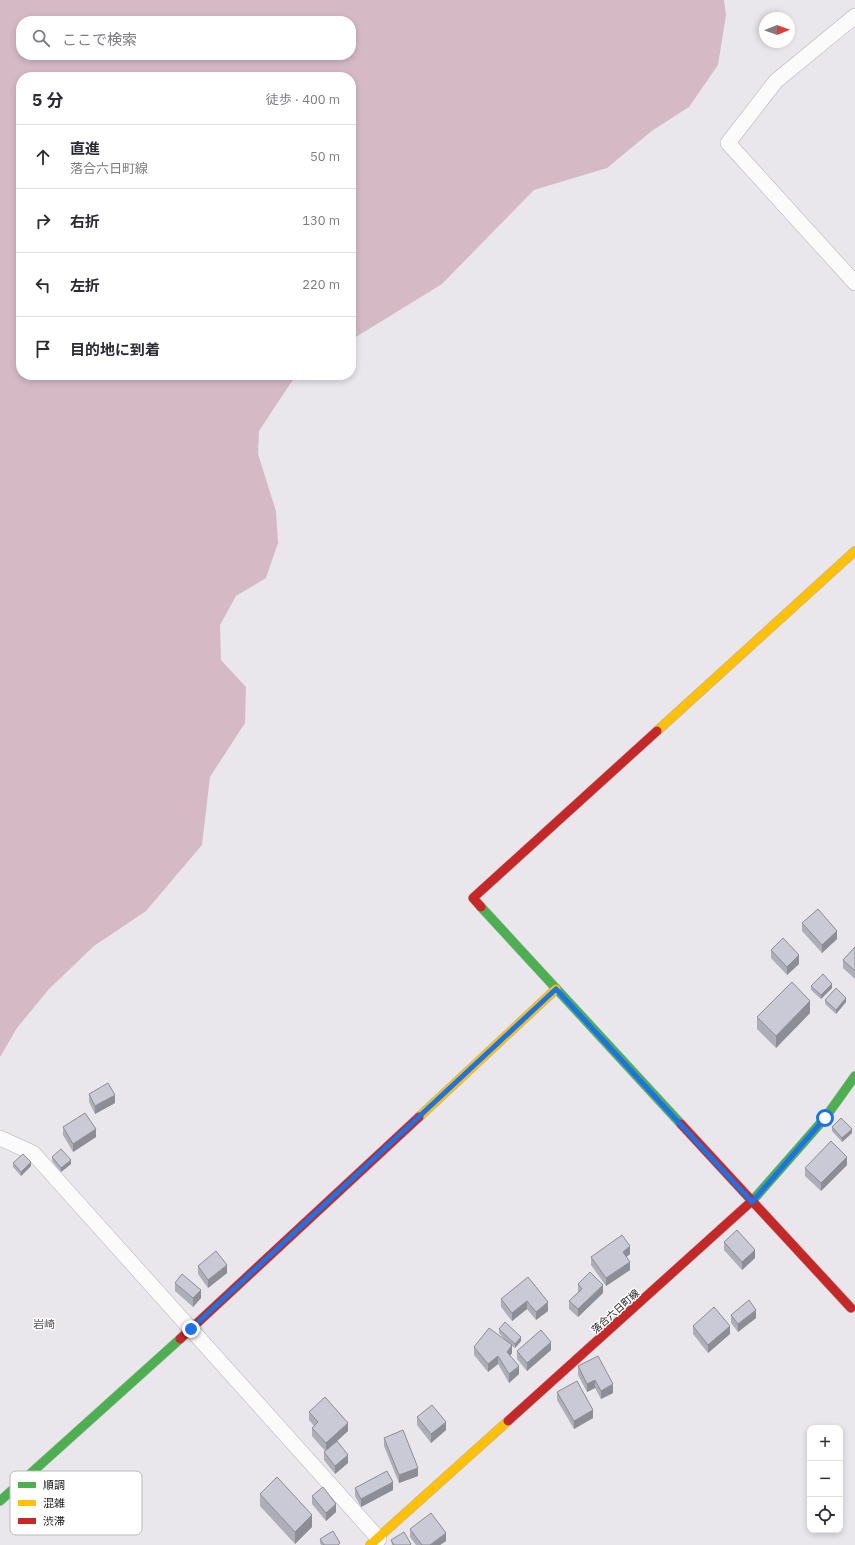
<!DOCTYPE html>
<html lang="ja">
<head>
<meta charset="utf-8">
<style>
	body { margin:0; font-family:"IBM Plex Sans","Noto Sans JP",sans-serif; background:#f7f7f7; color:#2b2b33 }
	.controls { position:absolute; right:12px; bottom:12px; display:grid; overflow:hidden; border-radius:8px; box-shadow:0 2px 6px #0003 }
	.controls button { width:36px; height:36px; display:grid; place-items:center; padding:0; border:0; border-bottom:1px solid #e1e1e2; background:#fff; color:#2b2b33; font:20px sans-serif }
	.compass { position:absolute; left:759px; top:12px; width:36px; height:36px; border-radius:50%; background:#fff; box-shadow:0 2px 6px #0003; rotate:89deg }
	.stop { position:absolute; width:12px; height:12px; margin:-9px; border:3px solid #1a73e8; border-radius:50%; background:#fff }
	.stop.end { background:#1a73e8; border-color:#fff; box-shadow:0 1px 4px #0008 }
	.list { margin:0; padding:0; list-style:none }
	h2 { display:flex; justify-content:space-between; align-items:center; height:52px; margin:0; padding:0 16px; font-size:17px }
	h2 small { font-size:13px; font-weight:400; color:#7c7c81 }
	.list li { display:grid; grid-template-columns:26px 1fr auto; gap:12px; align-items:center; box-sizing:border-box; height:64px; padding:0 16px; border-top:1px solid #e1e1e2 }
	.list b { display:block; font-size:15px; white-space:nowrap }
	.list p { margin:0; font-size:13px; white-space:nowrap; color:#7c7c81 }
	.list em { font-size:13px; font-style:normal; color:#7c7c81 }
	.icon { flex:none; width:22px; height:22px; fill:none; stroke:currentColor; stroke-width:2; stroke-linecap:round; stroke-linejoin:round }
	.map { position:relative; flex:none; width:855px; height:1545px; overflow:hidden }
	.search { position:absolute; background:#fff; box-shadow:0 2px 6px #0003; left:16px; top:16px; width:340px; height:44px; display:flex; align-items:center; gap:10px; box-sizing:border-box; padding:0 14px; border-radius:16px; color:#7c7c81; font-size:15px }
	.panel { position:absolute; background:#fff; box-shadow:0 2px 6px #0003; left:16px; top:72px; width:340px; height:308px; border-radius:16px }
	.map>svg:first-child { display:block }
	.forest { fill:#d5bac6; fill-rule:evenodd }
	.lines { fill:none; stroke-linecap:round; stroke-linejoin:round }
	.street-casing { stroke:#b4b3b6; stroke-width:16 }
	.fast-casing { stroke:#b4b3b6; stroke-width:10 }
	.slow-casing { stroke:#b4b3b6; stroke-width:10 }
	.jam-casing { stroke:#b4b3b6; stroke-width:10 }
	.street { stroke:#fcfbfc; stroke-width:15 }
	.fast { stroke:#4caf50; stroke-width:9 }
	.slow { stroke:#ffc107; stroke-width:9 }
	.jam { stroke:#c62828; stroke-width:9 }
	.wall { fill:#adaeb7 }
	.shaded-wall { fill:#8d8d95 }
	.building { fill:#c9cad5; stroke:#8d8d95 }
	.route { stroke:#1a73e8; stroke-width:5 }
	.labels { text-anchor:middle; stroke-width:3; stroke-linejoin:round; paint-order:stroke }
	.street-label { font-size:10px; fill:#151517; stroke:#fff }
	.neighbourhood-label { font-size:11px; fill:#545258; stroke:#fff }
	.key { fill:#fff; stroke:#b9b9b9; stroke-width:1 }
	.key-label { font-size:11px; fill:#151517 }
</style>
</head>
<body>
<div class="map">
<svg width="855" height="1545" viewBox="0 0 855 1545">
	<rect width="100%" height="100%" fill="#e9e7ec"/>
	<path class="forest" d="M0 0H724L726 15 718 65 689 107 653 130 607 168 534 190 442 284 351 340V77H21V375H296L259 431 258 454 276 511 278 543 266 578 236 596 220 625 221 660 246 687 245 723 210 777 202 845 146 911 94 946 49 989 17 1028 0 1057ZM21 21H351V55H21Z"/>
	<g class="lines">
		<g class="street-casing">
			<g id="street">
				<polyline points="855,16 776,81 728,143 855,283"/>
				<polyline points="0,1138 33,1153 379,1539"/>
			</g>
		</g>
		<g class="fast-casing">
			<g id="fast">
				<polyline points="481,907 681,1124"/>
				<polyline points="753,1200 825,1118 855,1076"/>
				<polyline points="0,1501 180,1339"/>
			</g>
		</g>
		<g class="slow-casing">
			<g id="slow">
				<polyline points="657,731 855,551"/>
				<polyline points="419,1117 556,989"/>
				<polyline points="370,1545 508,1421"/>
			</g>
		</g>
		<g class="jam-casing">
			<g id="jam">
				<polyline points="481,907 473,898 657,731"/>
				<polyline points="681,1124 851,1308"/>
				<polyline points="180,1339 419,1117"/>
				<polyline points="508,1421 753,1200"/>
			</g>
		</g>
		<use href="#street" class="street"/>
		<use href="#fast" class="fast"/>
		<use href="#slow" class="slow"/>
		<use href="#jam" class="jam"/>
	</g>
	<g class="wall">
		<polygon points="802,923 837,939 822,953 802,931"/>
		<polygon points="855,947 855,979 843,968 843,960"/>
		<polygon points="771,950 799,964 787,975 771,958"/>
		<polygon points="811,986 832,988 821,999 811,990"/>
		<polygon points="825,1000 846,1002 836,1014 825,1004"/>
		<polygon points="810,1013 776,1048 757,1029 757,1017"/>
		<polygon points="89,1094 115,1103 95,1114 89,1102"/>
		<polygon points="63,1127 96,1137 73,1152 63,1135"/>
		<polygon points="832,1127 852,1133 842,1142 832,1131"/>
		<polygon points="52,1157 71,1164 61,1172 52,1161"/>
		<polygon points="13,1163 31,1166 21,1176 13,1167"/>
		<polygon points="847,1165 821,1191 805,1176 805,1168"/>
		<polygon points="724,1242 755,1258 742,1270 724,1250"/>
		<polygon points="630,1254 626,1257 630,1270 606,1286 591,1265 591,1257"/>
		<polygon points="198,1266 227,1273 208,1288 198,1274"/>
		<polygon points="175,1283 201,1298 193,1307 175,1291"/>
		<polygon points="578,1284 603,1293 578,1317 569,1309 569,1301 578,1292"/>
		<polygon points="501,1299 548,1302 548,1311 536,1320 527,1309 512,1321 501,1307"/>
		<polygon points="731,1315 756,1318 738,1332 731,1323"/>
		<polygon points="693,1326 730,1334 708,1353 693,1334"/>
		<polygon points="499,1329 521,1341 515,1348 512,1346 512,1353 510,1356 519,1374 509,1383 498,1364 488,1372 474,1355 474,1347 506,1341 499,1333"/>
		<polygon points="551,1350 527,1371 517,1359 517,1351"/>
		<polygon points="578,1366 613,1393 601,1399 595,1388 587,1392 578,1375"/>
		<polygon points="557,1392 593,1418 574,1429 557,1400"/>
		<polygon points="309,1412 348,1431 337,1441 348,1463 335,1474 324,1460 324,1452 325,1451 312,1436 312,1428 314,1426 309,1420"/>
		<polygon points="417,1417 446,1430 431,1443 417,1425"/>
		<polygon points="384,1438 418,1476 399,1483 384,1446"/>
		<polygon points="355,1488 393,1490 361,1507 355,1496"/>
		<polygon points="260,1494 312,1527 295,1544 260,1506"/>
		<polygon points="312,1496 336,1512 326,1521 312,1504"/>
		<polygon points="410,1529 446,1541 440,1545 416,1545 410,1537"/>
		<polygon points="320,1539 340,1545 321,1545 320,1543"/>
		<polygon points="391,1540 411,1545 392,1545"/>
	</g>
	<g class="shaded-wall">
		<polygon points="837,931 837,939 822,953 822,945"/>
		<polygon points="799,955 799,964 787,975 787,967"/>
		<polygon points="832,984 832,988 821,999 821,995"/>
		<polygon points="846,998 846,1002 836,1014 836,1010"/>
		<polygon points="810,1001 810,1013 776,1048 776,1036"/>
		<polygon points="115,1095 115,1103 95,1114 95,1106"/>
		<polygon points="96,1129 96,1137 73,1152 73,1144"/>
		<polygon points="852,1129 852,1133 842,1142 842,1138"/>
		<polygon points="847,1157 847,1165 821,1191 821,1183"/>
		<polygon points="71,1160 71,1164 61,1172 61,1168"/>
		<polygon points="31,1162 31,1166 21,1176 21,1172"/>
		<polygon points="630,1246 630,1254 623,1260 623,1252"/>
		<polygon points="755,1250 755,1258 742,1270 742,1262"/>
		<polygon points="630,1262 630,1270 606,1286 606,1278"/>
		<polygon points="227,1265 227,1273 208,1288 208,1280"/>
		<polygon points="603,1285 603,1293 578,1317 578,1309"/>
		<polygon points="201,1290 201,1298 193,1307 193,1298"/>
		<polygon points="527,1301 527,1309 512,1321 512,1313"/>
		<polygon points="548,1302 548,1311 536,1320 536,1312"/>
		<polygon points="756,1310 756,1318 738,1332 738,1324"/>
		<polygon points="730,1326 730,1334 708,1353 708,1345"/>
		<polygon points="521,1337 521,1341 515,1348 515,1344"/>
		<polygon points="551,1342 551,1350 527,1371 527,1363"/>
		<polygon points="512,1345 512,1353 507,1360 507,1352"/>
		<polygon points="498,1356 498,1364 488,1372 488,1364"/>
		<polygon points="519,1366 519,1374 509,1383 509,1374"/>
		<polygon points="595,1380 595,1388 587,1392 587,1384"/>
		<polygon points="613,1384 613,1393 601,1399 601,1391"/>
		<polygon points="593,1410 593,1418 574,1429 574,1421"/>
		<polygon points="446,1422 446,1430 431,1443 431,1434"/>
		<polygon points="348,1423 348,1431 326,1451 326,1443"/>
		<polygon points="348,1455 348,1463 335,1474 335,1466"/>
		<polygon points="418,1468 418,1476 399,1483 399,1475"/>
		<polygon points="393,1482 393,1490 361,1507 361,1499"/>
		<polygon points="336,1504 336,1512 326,1521 326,1513"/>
		<polygon points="312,1515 312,1527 295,1544 295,1532"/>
		<polygon points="446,1533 446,1541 440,1545 430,1545"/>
	</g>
	<g class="building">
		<polygon points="818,909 837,931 822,945 802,923"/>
		<polygon points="783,938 799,955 787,967 771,950"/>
		<polygon points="855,947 855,971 843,960"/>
		<polygon points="823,974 832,984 821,995 811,986"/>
		<polygon points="792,982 810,1001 776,1036 757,1017"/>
		<polygon points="836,988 846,998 836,1010 825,1000"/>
		<polygon points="108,1083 115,1095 95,1106 89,1094"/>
		<polygon points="85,1113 96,1129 73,1144 63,1127"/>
		<polygon points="841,1118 852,1129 842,1138 832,1127"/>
		<polygon points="831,1141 847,1157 821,1183 805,1168"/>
		<polygon points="61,1149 71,1160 61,1168 52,1157"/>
		<polygon points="23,1154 31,1162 21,1172 13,1163"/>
		<polygon points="737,1230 755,1250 742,1262 724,1242"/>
		<polygon points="622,1235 630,1246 623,1252 630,1262 606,1278 591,1257"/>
		<polygon points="216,1251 227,1265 208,1280 198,1266"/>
		<polygon points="590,1272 603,1285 578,1309 569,1301 582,1289 578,1284"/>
		<polygon points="182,1274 201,1290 193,1298 175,1283"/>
		<polygon points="528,1277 548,1302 536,1312 527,1301 512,1313 501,1299"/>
		<polygon points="749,1300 756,1310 738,1324 731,1315"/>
		<polygon points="714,1307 730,1326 708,1345 693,1326"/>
		<polygon points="505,1322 521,1337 515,1344 499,1329"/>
		<polygon points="489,1328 512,1345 507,1352 519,1366 509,1374 498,1356 488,1364 474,1347"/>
		<polygon points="541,1330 551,1342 527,1363 517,1351"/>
		<polygon points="598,1356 613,1384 601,1391 595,1380 587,1384 578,1366"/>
		<polygon points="577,1381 593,1410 574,1421 557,1392"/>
		<polygon points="325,1397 348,1423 326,1443 312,1428 318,1422 309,1412"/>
		<polygon points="432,1405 446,1422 431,1434 417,1417"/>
		<polygon points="403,1430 418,1468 399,1475 384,1438"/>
		<polygon points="337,1441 348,1455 335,1466 324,1452"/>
		<polygon points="387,1471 393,1482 361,1499 355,1488"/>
		<polygon points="277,1477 312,1515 295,1532 260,1494"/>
		<polygon points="323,1487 336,1504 326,1513 312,1496"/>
		<polygon points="431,1513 446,1533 430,1545 422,1545 410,1529"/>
		<polygon points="333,1531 340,1543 338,1545 324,1545 320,1539"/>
		<polygon points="404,1532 411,1544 410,1545 394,1545 391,1540"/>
	</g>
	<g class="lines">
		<polyline class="route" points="191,1329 556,989 752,1202 825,1118"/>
	</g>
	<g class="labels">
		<g class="street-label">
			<text transform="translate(615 1311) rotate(-42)" y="4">落合六日町線</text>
		</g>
		<g class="neighbourhood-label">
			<text x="44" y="1328">岩崎</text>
		</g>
	</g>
	<rect x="10" y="1471" width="132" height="64" rx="6" class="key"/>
	<rect x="18" y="1482" width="18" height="6" fill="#4caf50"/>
	<rect x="18" y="1500" width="18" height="6" fill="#ffc107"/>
	<rect x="18" y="1518" width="18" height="6" fill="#c62828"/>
	<g class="key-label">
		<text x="43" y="1489">順調</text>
		<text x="43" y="1507">混雑</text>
		<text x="43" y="1525">渋滞</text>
	</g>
</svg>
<div class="controls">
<button>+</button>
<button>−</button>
<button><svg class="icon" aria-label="locate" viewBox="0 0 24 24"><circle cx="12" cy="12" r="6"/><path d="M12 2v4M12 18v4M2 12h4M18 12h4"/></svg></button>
</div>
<svg class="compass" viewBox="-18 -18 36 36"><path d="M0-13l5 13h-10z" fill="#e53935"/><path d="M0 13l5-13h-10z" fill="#7c7c81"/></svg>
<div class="stop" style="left:825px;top:1118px"></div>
<div class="stop end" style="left:191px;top:1329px"></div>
<div class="search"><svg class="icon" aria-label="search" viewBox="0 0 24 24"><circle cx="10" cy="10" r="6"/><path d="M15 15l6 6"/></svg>ここで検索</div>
<section class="panel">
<h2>5 分<small>徒歩 · 400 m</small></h2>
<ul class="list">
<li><svg class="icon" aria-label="ahead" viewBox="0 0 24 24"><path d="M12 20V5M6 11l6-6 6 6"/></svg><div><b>直進</b><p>落合六日町線</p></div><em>50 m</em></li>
<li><svg class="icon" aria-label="right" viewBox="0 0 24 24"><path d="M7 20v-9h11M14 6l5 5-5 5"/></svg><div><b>右折</b></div><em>130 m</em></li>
<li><svg class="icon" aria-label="left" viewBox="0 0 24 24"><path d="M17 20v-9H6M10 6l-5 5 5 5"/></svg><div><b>左折</b></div><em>220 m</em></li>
<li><svg class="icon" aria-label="arrive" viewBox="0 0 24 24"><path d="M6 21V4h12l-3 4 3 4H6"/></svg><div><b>目的地に到着</b></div></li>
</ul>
</section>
</div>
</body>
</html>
